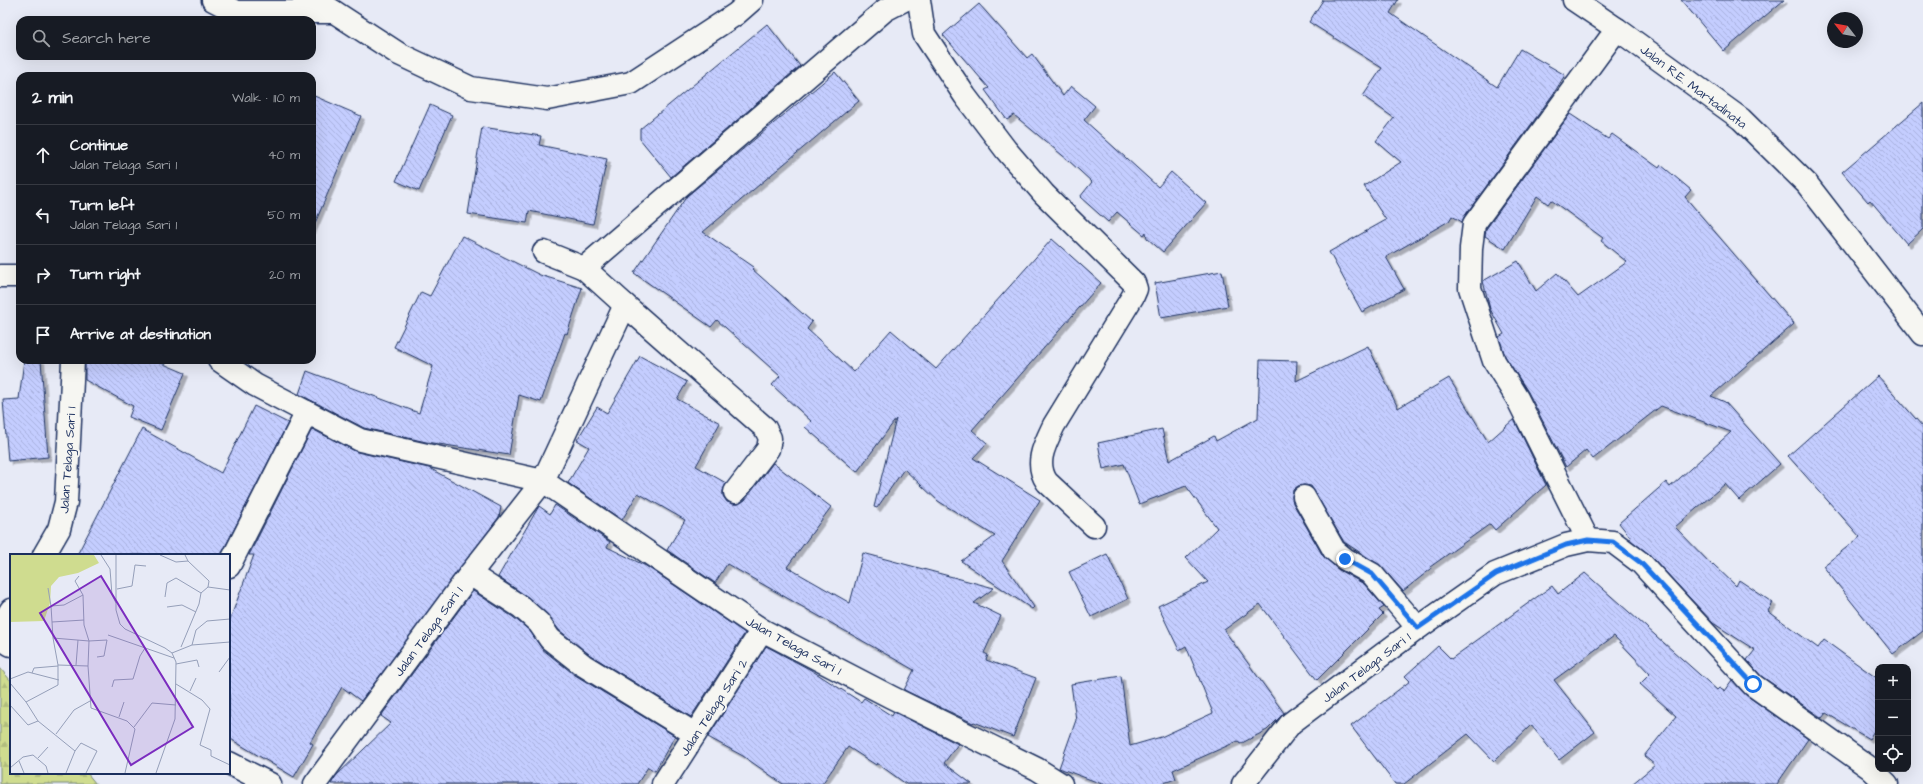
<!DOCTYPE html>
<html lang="en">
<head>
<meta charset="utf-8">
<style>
	body { margin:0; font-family:"Architects Daughter",sans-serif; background:#20242c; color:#f1f3f6 }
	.controls { position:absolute; right:12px; bottom:12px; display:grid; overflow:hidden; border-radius:8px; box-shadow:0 4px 16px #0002 }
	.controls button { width:36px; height:36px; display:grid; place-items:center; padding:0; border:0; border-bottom:1px solid #363941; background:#171b24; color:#f1f3f6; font:20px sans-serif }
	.compass { position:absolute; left:1827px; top:12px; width:36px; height:36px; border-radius:50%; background:#171b24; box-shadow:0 4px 16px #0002; rotate:301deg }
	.stop { position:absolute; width:12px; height:12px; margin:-9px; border:3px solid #1a73e8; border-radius:50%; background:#fff }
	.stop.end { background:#1a73e8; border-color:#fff; box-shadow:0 1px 4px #0008 }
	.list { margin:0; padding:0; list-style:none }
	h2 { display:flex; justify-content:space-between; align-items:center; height:52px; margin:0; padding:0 16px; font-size:17px }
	h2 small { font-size:13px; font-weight:400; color:#9ea1a6 }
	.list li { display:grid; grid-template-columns:26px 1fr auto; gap:12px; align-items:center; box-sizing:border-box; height:60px; padding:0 16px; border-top:1px solid #363941 }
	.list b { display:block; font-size:15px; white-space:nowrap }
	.list p { margin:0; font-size:13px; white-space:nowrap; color:#9ea1a6 }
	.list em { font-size:13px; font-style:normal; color:#9ea1a6 }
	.icon { flex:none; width:22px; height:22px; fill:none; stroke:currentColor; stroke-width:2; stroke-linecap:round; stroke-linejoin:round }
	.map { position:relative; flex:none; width:1923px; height:784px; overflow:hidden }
	.search { position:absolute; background:#171b24; box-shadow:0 4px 16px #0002; left:16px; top:16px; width:300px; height:44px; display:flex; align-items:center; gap:10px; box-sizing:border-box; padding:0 14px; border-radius:12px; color:#9ea1a6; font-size:15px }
	.panel { position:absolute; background:#171b24; box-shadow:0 4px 16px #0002; left:16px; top:72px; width:300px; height:292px; border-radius:12px }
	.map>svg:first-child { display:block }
	.forest { fill:url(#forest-firs); stroke:#758676 }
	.building { fill:url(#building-back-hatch); stroke:#1b2f5e; filter:url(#shadow) }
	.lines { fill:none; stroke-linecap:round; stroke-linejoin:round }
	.street-casing { stroke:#1b2f5e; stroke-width:25 }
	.secondary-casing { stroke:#1b2f5e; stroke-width:25 }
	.street { stroke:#f6f6f2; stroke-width:22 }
	.secondary { stroke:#f6f6f2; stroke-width:22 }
	.route { stroke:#1a73e8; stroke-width:5 }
	.labels { text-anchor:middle; stroke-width:4; stroke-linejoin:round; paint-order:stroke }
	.street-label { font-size:13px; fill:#1b2f5e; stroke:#f6f6f2 }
	.inset-road { fill:none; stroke:#959fb9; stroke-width:1 }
	.view { fill:#7b2cbf; fill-opacity:0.15; stroke:#7b2cbf; stroke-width:2 }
	.inset-edge { fill:none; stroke:#1b2f5e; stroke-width:2 }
</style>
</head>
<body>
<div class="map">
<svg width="1923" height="784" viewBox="0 0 1923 784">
	<defs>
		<pattern id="forest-firs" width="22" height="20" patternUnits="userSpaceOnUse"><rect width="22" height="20" fill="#cfdc8f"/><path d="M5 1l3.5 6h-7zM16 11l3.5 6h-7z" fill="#b1bd7e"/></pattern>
		<pattern id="building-back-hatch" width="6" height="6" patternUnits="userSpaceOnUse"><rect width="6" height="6" fill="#c4cdff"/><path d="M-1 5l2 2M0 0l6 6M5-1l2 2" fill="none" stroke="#a8b0dd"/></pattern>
		<filter id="shadow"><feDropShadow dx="3.5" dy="3.5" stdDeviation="0" flood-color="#0004"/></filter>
	</defs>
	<rect width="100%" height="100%" fill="#e7eaf6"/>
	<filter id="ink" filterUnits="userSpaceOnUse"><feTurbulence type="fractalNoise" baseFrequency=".025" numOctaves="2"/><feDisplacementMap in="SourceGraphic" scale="8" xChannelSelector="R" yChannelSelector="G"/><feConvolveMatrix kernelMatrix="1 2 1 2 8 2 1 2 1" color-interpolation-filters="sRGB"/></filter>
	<g filter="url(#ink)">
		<polygon class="forest" points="0,668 11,681 11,773 87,773 96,784 0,784"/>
		<g class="building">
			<polygon points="1323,0 1398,0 1390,13 1497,87 1520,49 1565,75 1554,93 1464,217 1462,222 1452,216 1449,221 1386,257 1404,289 1362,312 1329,252 1386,220 1364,186 1401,162 1376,141 1394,118 1363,96 1382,68 1309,22"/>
			<polygon points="1681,0 1784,0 1724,51"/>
			<polygon points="979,4 1027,58 1032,54 1063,96 1071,86 1095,106 1084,120 1158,187 1171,172 1206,203 1163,252 1147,238 1146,232 1144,235 1117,212 1108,222 1080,197 1092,182 1068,160 1014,115 1007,120 985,90 989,88 943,35"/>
			<polygon points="767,24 800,66 671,177 640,139 640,129"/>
			<polygon points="835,72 859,101 703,232 754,267 752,269 812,322 807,329 854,372 891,330 936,369 1052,239 1101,283 972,430 987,443 973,458 1040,500 1002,561 1034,607 1032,609 961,561 995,536 938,501 904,469 877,508 874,507 896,419 857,472 805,427 811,421 772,385 780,376 717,320 711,327 634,273 687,196"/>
			<polygon points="312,95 361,116 312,230"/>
			<polygon points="1923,103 1923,229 1907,244 1870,200 1868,202 1842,172"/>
			<polygon points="430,105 452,115 419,191 396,181"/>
			<polygon points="1570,114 1608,139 1612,134 1659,168 1661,165 1691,190 1685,197 1794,324 1711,396 1725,402 1780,464 1739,500 1725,484 1675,527 1712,565 1713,564 1736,586 1739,580 1773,603 1768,611 1818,648 1824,640 1878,679 1878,724 1869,739 1826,713 1822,718 1761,676 1747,660 1755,650 1713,623 1650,555 1629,539 1631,538 1619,523 1666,482 1670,487 1731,432 1661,406 1593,459 1586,450 1566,467 1528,392 1505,356 1499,337 1504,334 1490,309 1483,281 1518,261 1536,291 1557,273 1578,297 1627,262 1601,241 1603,238 1551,200 1548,204 1537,196 1505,249 1485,236 1486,229"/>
			<polygon points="482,127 541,136 539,145 607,159 593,224 529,211 527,223 468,214"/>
			<polygon points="462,236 540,275 582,288 567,334 565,333 541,402 519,395 509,455 426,442 364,428 299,394 307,371 419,413 433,366 394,347 421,292 430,296"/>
			<polygon points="1222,271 1228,306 1161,318 1155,283"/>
			<polygon points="1368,346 1398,408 1449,378 1488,442 1514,419 1546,485 1495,530 1490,524 1430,567 1431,569 1403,591 1381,566 1344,542 1311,486 1304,485 1298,486 1293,490 1292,497 1293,503 1323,556 1339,570 1364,584 1384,607 1379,610 1383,614 1317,680 1260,604 1224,630 1284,713 1267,730 1240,744 1238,741 1173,770 1176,779 1160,784 1102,784 1059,768 1076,720 1071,684 1121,676 1130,746 1161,737 1213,713 1186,646 1179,650 1158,606 1208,582 1186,558 1217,528 1186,486 1139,504 1124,464 1103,469 1098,443 1162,429 1169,461 1214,436 1216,441 1258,418 1260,360 1297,361 1296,381"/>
			<polygon points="640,356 687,382 677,399 720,423 696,466 726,483 723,491 723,496 727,502 734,504 739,504 745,500 773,463 831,507 787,567 850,603 863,553 994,588 974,603 1001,616 984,653 988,655 986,660 1036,678 1013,737 974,722 973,723 904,690 914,670 727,564 715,583 667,550 685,520 638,493 622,520 568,483 589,447 577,440 597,407 607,413"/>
			<polygon points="24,360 41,360 48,457 8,461 3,400 19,399"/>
			<polygon points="85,360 154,360 185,373 161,430 129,417 133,406 85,380"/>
			<polygon points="1878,376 1923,427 1923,631 1893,654 1823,566 1860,537 1788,456"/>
			<polygon points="254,406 288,423 221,555 77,555 142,429 221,473"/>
			<polygon points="312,429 357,452 429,468 501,507 499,517 361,701 342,687 310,742 313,744 294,777 229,738 229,622 254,555 249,555"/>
			<polygon points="555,505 610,542 607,547 646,566 745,633 691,717 590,655 559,630 547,614 529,598 498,577 539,506 550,514"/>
			<polygon points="1107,554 1128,599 1091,617 1069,572"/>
			<polygon points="1585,573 1717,690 1719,688 1724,691 1732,680 1746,695 1808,739 1777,784 1632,784 1655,765 1644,756 1676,716 1640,684 1650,674 1614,636 1554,680 1595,732 1559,760 1531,725 1494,761 1468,734 1404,784 1395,784 1351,726 1410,681 1405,676 1438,646 1451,659 1552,586 1558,594"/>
			<polygon points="473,591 513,617 530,631 542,649 575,675 675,736 655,771 648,767 637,784 331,784 336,776 391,723 381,716"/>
			<polygon points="766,646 811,670 861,702 864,698 892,716 894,712 958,744 944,763 972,784 906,784 877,763 876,765 848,747 822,784 783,784 743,756 708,737"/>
		</g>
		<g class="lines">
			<g class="street-casing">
				<g id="street">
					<polyline points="213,0 236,12 334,12"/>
					<path d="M919 0 924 34 965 96 1006 150 1044 194 1134 283 1136 289 1133 296 1054 425C1045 444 1034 463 1047 482L1094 526"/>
					<polyline points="544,252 584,268 625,305"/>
					<polyline points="584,268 885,10 904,0"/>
					<polyline points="0,276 20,276"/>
					<polyline points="219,360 255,385 360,440 543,481 762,630 891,697 1037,769 1061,784"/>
					<polyline points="1304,497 1334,550 1345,559 1372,574 1418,628"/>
					<polyline points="1588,540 1517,398 1494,361 1470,288 1471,248 1474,224 1617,29"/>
					<polyline points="44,555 59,529 66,502 73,360"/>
					<polyline points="229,566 307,412"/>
					<polyline points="470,574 521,607 539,623 550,639 583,665 695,734"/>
					<polyline points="0,628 11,610"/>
					<polyline points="0,638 11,645"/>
					<polyline points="229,763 270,784"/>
					<polyline points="315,784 470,574 543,481 625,305 765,428 770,438 768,449 735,492"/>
					<polyline points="663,784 762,630"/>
					<polyline points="1243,784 1291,723 1418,628 1495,574 1566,545 1588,540 1613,542 1641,563 1753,685 1870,768 1887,784"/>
				</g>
			</g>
			<g class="secondary-casing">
				<g id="secondary">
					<polyline points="316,0 399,54 471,88 547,99 631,83 736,14 752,0"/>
					<polyline points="1574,0 1617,29 1741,119 1807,184 1923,334"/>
				</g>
			</g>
			<use href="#street" class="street"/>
			<use href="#secondary" class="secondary"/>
		</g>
	</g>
	<g class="lines" filter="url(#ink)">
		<polyline class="route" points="1345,559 1372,574 1418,628 1496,574 1566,545 1588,540 1613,542 1641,563 1753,684"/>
	</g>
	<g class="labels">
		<g class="street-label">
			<text transform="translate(1694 86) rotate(37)" y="5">Jalan R.E. Martadinata</text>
			<text transform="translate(67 460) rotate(-86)" y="5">Jalan Telaga Sari 1</text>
			<text transform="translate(428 631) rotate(-54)" y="5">Jalan Telaga Sari 1</text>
			<text transform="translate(794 645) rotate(29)" y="5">Jalan Telaga Sari 1</text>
			<text transform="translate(1366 667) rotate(-37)" y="5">Jalan Telaga Sari 1</text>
			<text transform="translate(713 707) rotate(-57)" y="5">Jalan Telaga Sari 2</text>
		</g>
	</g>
	<g transform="translate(10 554)">
		<rect width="220" height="220" fill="#e7eaf6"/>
		<path d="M0 1H84L89 9 68 19 49 23 41 32 40 49 34 67 0 68Z" fill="#cfdc8f"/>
		<path class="inset-road" d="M91 1 100 15 102 41 106 49M106 1V56L110 70 115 75 155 94 162 99 166 108 165 165 146 219M150 1 166 8 178 7 175 1M178 7 199 27 198 33M69 22 65 27 73 41M38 34 41 52M107 35 122 32 125 11 136 12M155 43 157 29 166 24 191 39M157 53 172 51 186 58M42 68 74 66M98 81 164 104M43 84 48 111M182 91 186 76 197 67 220 65M171 93 189 50 191 39 198 33 220 36M162 99 182 91 220 88M87 103 94 102 97 86 79 87 74 71 73 41 54 51 41 52 43 84 79 87 78 112 81 154 117 167 125 175 115 219M166 110 187 106 189 113M66 111 68 86M209 118 220 103M22 119 24 114 48 112M0 125 18 118 49 126M0 129 16 148M166 130 192 146 200 155 190 191 201 196V202L220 211M102 133 104 126 123 125 130 102 135 94M180 137 186 124M0 151 18 171 28 167M109 163 114 148M124 173 142 149 166 151M46 180 64 156 80 147M65 197 71 189 87 197 76 219M28 204 38 193M9 207 14 219M0 214 13 203 23 201 36 212 38 219M56 219 65 197 28 167 16 148 48 131V111L78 112"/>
		<path class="view" d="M91 22 183 173 121 211 30 59Z"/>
		<rect width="220" height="220" class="inset-edge"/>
	</g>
</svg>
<div class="controls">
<button>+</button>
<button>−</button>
<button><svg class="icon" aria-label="locate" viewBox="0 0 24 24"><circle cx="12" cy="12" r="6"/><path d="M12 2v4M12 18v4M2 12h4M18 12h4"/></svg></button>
</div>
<svg class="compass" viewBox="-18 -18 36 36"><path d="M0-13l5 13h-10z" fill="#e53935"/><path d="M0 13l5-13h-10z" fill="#9ea1a6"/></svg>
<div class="stop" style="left:1753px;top:684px"></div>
<div class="stop end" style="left:1345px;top:559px"></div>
<div class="search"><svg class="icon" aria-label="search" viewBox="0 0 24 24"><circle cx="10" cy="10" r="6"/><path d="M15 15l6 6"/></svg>Search here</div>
<section class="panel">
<h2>2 min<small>Walk · 110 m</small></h2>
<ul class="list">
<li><svg class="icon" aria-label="ahead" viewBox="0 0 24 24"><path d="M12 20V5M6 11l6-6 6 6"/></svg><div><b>Continue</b><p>Jalan Telaga Sari 1</p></div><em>40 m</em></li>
<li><svg class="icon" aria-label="left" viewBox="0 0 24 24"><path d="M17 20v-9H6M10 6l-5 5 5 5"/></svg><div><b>Turn left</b><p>Jalan Telaga Sari 1</p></div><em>50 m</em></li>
<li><svg class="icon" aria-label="right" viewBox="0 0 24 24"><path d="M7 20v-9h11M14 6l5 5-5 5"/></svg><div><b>Turn right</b></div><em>20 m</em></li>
<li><svg class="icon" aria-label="arrive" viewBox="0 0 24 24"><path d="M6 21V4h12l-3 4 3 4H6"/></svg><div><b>Arrive at destination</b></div></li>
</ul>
</section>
</div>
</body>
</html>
